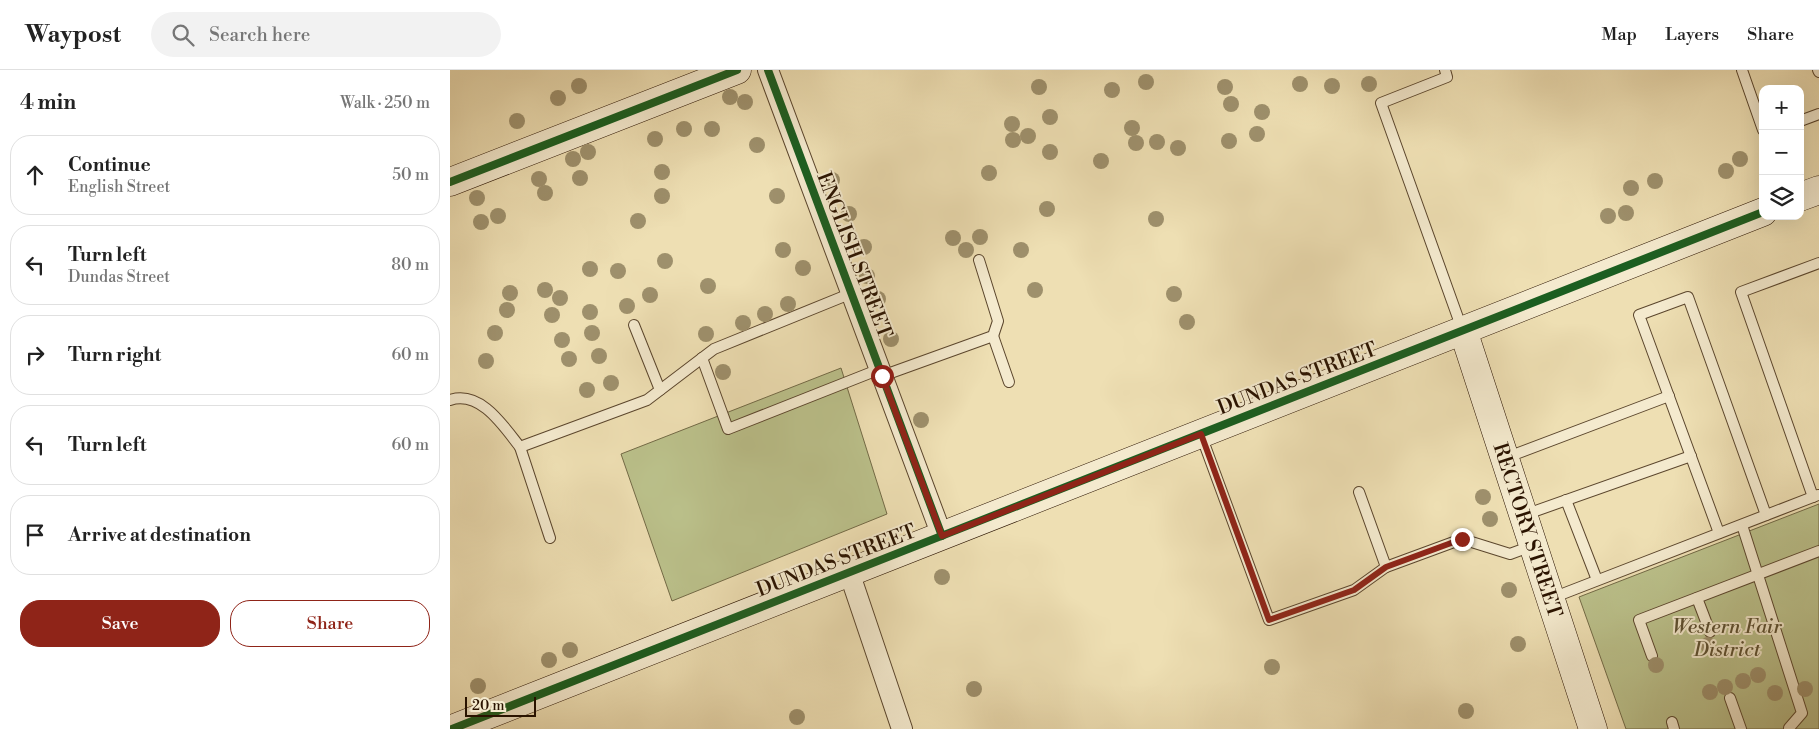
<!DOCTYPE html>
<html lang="en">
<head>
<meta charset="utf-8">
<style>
	body { margin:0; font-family:"Libre Bodoni",serif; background:#f2f2f2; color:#222 }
	.controls { position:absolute; right:15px; top:15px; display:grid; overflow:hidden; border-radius:10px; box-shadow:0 5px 20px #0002 }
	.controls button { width:45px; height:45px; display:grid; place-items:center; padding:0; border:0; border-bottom:1px solid #e0e0e0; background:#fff; color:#222; font:25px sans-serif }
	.scale { position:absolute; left:15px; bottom:12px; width:71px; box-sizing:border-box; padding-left:5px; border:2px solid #2a1300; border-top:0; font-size:14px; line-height:18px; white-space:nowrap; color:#2a1300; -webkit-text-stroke:4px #f4eace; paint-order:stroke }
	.stop { position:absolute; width:15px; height:15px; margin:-11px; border:4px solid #8f2418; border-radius:50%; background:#fff }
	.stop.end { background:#8f2418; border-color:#fff; box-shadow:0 1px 5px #0008 }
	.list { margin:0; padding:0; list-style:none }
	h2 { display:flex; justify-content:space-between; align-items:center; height:65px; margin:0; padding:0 20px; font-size:21px }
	h2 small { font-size:16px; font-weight:400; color:#767676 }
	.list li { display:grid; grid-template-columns:32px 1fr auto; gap:15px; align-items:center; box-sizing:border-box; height:80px; margin:0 10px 10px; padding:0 10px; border:1px solid #e0e0e0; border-radius:20px }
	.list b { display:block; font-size:19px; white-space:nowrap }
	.list p { margin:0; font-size:16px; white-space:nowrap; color:#767676 }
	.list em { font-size:16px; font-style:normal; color:#767676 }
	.actions { display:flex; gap:10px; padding:15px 20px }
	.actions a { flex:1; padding:11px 0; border:1px solid #8f2418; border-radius:20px; text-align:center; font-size:18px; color:#8f2418 }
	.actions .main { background:#8f2418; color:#fff }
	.icon { flex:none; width:28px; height:28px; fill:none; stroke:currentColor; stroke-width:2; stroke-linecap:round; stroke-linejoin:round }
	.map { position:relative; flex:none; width:1369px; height:659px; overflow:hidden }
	header { display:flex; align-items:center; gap:30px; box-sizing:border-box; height:70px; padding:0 25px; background:#fff; border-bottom:1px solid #e0e0e0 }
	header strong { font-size:24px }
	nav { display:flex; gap:28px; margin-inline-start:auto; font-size:18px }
	.search { width:350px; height:45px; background:#f2f2f2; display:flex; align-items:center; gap:12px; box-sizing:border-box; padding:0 18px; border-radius:28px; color:#767676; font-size:19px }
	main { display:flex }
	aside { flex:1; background:#fff }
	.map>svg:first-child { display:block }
	.green { fill:#bbc18b; stroke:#726a46 }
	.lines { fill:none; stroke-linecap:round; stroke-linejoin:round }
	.lane-casing { stroke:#5b462d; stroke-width:12 }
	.street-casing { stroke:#5b462d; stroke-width:22 }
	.secondary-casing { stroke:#2a1300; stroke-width:29 }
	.lane { stroke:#f4eace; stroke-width:10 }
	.street { stroke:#f4eace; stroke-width:20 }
	.secondary { stroke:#f4eace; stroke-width:28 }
	.cycleway-casing { stroke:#f4eace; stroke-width:11 }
	.cycleway { stroke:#1b5e20; stroke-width:8 }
	.tree { fill:#9e906c }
	.route { stroke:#8f2418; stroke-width:6 }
	.labels { text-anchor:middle; stroke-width:4; stroke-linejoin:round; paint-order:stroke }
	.street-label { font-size:20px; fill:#2a1300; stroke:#f4eace }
	.park-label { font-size:20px; font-style:italic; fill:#5d5031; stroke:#f4eace }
</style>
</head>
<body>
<header>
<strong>Waypost</strong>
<div class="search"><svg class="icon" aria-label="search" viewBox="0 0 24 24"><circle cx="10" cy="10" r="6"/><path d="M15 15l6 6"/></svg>Search here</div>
<nav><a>Map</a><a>Layers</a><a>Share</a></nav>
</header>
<main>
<aside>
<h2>4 min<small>Walk · 250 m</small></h2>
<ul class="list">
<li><svg class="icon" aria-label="ahead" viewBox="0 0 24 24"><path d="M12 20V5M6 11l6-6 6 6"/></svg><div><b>Continue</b><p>English Street</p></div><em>50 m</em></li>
<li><svg class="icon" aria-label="left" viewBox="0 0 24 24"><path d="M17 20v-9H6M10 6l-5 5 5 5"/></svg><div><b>Turn left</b><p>Dundas Street</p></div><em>80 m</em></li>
<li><svg class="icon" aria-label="right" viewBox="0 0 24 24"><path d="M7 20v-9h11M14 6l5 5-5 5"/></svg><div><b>Turn right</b></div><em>60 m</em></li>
<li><svg class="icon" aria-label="left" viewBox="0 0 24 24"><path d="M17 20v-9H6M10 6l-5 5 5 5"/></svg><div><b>Turn left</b></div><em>60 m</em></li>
<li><svg class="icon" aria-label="arrive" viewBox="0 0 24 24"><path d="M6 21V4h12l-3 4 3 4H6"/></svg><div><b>Arrive at destination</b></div></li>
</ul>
<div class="actions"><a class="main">Save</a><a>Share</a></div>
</aside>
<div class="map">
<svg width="1369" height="659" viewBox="0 0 1369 659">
	<rect width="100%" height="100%" fill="#eedfb3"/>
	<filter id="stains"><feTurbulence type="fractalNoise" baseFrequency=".004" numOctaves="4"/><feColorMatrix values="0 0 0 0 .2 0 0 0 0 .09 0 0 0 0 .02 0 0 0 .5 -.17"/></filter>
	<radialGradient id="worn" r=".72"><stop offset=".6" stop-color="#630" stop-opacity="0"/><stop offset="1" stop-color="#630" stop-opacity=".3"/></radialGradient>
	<g class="green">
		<polygon points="391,298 437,444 222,531 171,384"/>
		<polygon points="1369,434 1369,659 1176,659 1129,527"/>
	</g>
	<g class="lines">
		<g class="lane-casing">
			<g id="lane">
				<polyline points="995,0 997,7 931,33 1012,259"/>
				<polyline points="1292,0 1313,60"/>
				<polyline points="1368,0 1369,2"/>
				<polyline points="1350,51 1369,44"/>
				<polyline points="184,255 210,320"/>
				<polyline points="543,266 559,312"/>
				<polyline points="252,288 278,359 430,299"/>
				<polyline points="432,306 543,266 548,251 529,190"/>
				<path d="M0 330C31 320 54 357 70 377L197 330 264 279 402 223"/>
				<polyline points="751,365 819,550 904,520 936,497 909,422"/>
				<polyline points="70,377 100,468"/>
				<polyline points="1055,388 1219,326"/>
				<polyline points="1363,427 1291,222 1369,193"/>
				<polyline points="1116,430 1147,510"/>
				<polyline points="1074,445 1241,386"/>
				<polyline points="1292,455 1352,643 1339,658 1339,659"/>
				<polyline points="1269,463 1189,245 1238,227 1316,445"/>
				<polyline points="936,497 1012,469 1060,484 1082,476"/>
				<polyline points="1102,528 1368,425"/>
				<polyline points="1247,528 1260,562"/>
				<polyline points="1202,586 1189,550 1369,481"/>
				<polyline points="1280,628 1291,659"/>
				<polyline points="1222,652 1224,659"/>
			</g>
		</g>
		<g class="street-casing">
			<g id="street">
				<polyline points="318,0 492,466"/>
				<polyline points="399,502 452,659"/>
			</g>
		</g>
		<g class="secondary-casing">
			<g id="secondary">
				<polyline points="0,112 287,0"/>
				<polyline points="1350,127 1369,120"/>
				<polyline points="1013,260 1143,659"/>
				<polyline points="2,659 1313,142"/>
			</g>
		</g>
		<use href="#lane" class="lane"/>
		<use href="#street" class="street"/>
		<use href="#secondary" class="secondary"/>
		<g class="cycleway-casing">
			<g id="cycleway">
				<polyline points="318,0 492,466"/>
				<polyline points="0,112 287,0"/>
				<polyline points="2,659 1313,142"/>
			</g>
		</g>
		<use href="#cycleway" class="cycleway"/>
	</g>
	<g class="tree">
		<circle cx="696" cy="12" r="8"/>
		<circle cx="850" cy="14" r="8"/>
		<circle cx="919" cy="14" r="8"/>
		<circle cx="129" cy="16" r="8"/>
		<circle cx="882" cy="16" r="8"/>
		<circle cx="589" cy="17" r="8"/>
		<circle cx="775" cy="17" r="8"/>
		<circle cx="662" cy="20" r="8"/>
		<circle cx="280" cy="27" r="8"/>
		<circle cx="108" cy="28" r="8"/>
		<circle cx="295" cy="32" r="8"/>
		<circle cx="781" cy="34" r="8"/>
		<circle cx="812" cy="42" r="8"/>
		<circle cx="600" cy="47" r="8"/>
		<circle cx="67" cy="51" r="8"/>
		<circle cx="562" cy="54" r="8"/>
		<circle cx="682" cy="58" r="8"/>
		<circle cx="234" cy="59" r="8"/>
		<circle cx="262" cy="59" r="8"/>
		<circle cx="807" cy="64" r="8"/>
		<circle cx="578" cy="66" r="8"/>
		<circle cx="205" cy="69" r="8"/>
		<circle cx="563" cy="70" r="8"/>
		<circle cx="779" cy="71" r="8"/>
		<circle cx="707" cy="72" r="8"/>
		<circle cx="686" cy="73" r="8"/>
		<circle cx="307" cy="75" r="8"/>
		<circle cx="728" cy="78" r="8"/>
		<circle cx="138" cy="82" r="8"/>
		<circle cx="600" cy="82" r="8"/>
		<circle cx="123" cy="89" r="8"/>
		<circle cx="1290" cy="89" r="8"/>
		<circle cx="651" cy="91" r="8"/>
		<circle cx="1276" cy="101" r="8"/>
		<circle cx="212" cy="102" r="8"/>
		<circle cx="539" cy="103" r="8"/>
		<circle cx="130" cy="108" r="8"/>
		<circle cx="89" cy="109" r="8"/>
		<circle cx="382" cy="110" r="8"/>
		<circle cx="1205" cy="111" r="8"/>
		<circle cx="1181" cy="118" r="8"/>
		<circle cx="95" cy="123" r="8"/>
		<circle cx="212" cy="126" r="8"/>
		<circle cx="327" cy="126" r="8"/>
		<circle cx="27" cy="128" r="8"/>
		<circle cx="597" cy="139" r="8"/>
		<circle cx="1176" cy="143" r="8"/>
		<circle cx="399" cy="144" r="8"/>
		<circle cx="48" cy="146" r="8"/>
		<circle cx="1158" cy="146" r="8"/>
		<circle cx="706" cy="149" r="8"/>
		<circle cx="188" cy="151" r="8"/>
		<circle cx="31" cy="152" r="8"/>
		<circle cx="530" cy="167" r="8"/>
		<circle cx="503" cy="168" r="8"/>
		<circle cx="414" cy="177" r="8"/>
		<circle cx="333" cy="180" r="8"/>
		<circle cx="516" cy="180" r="8"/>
		<circle cx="571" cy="180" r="8"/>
		<circle cx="215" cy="191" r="8"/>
		<circle cx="353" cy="198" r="8"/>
		<circle cx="140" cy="199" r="8"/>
		<circle cx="168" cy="201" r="8"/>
		<circle cx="417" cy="206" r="8"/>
		<circle cx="258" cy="216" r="8"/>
		<circle cx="95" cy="220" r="8"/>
		<circle cx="585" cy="220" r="8"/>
		<circle cx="60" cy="223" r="8"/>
		<circle cx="724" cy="224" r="8"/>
		<circle cx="200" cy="225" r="8"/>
		<circle cx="110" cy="228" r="8"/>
		<circle cx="428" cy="229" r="8"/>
		<circle cx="338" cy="234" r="8"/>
		<circle cx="177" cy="236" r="8"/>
		<circle cx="57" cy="240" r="8"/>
		<circle cx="140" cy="242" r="8"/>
		<circle cx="315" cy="244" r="8"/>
		<circle cx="102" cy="245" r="8"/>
		<circle cx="737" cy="252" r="8"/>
		<circle cx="293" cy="253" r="8"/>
		<circle cx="45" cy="263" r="8"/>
		<circle cx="142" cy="263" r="8"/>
		<circle cx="256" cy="264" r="8"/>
		<circle cx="441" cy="269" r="8"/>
		<circle cx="112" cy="270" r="8"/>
		<circle cx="149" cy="286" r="8"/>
		<circle cx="119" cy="289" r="8"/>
		<circle cx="36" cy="291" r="8"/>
		<circle cx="273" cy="302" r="8"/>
		<circle cx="161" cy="313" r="8"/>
		<circle cx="137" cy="320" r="8"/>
		<circle cx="471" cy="350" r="8"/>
		<circle cx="1033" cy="427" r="8"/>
		<circle cx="1040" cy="449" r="8"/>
		<circle cx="492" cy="507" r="8"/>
		<circle cx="1059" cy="520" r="8"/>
		<circle cx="1068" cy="574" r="8"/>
		<circle cx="1258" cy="575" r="8"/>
		<circle cx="120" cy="580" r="8"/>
		<circle cx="99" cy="590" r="8"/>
		<circle cx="1206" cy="595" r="8"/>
		<circle cx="822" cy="597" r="8"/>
		<circle cx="1308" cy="605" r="8"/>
		<circle cx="1293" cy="611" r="8"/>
		<circle cx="28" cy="616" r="8"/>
		<circle cx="1275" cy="617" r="8"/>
		<circle cx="524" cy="619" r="8"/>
		<circle cx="1355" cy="619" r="8"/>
		<circle cx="1260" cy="622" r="8"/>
		<circle cx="1325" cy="623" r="8"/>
		<circle cx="1016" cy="641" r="8"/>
		<circle cx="347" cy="647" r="8"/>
	</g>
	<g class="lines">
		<polyline class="route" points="432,306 492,466 751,364 819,550 904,520 936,497 1012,469"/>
	</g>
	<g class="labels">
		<g class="street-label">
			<text transform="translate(405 185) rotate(69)" y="7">ENGLISH STREET</text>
			<text transform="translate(847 308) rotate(-21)" y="7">DUNDAS STREET</text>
			<text transform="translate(1078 460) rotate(72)" y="7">RECTORY STREET</text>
			<text transform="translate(386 490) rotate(-21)" y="7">DUNDAS STREET</text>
		</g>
		<g class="park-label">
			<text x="1277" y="563">Western Fair<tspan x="1277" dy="23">District</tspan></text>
		</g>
	</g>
	<rect width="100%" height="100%" filter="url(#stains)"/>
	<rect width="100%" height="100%" fill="url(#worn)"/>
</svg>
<div class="controls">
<button>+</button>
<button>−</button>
<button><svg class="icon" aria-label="layers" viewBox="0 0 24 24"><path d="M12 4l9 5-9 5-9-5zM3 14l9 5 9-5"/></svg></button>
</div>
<div class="scale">20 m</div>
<div class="stop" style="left:432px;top:306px"></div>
<div class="stop end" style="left:1012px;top:469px"></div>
</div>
</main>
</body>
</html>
